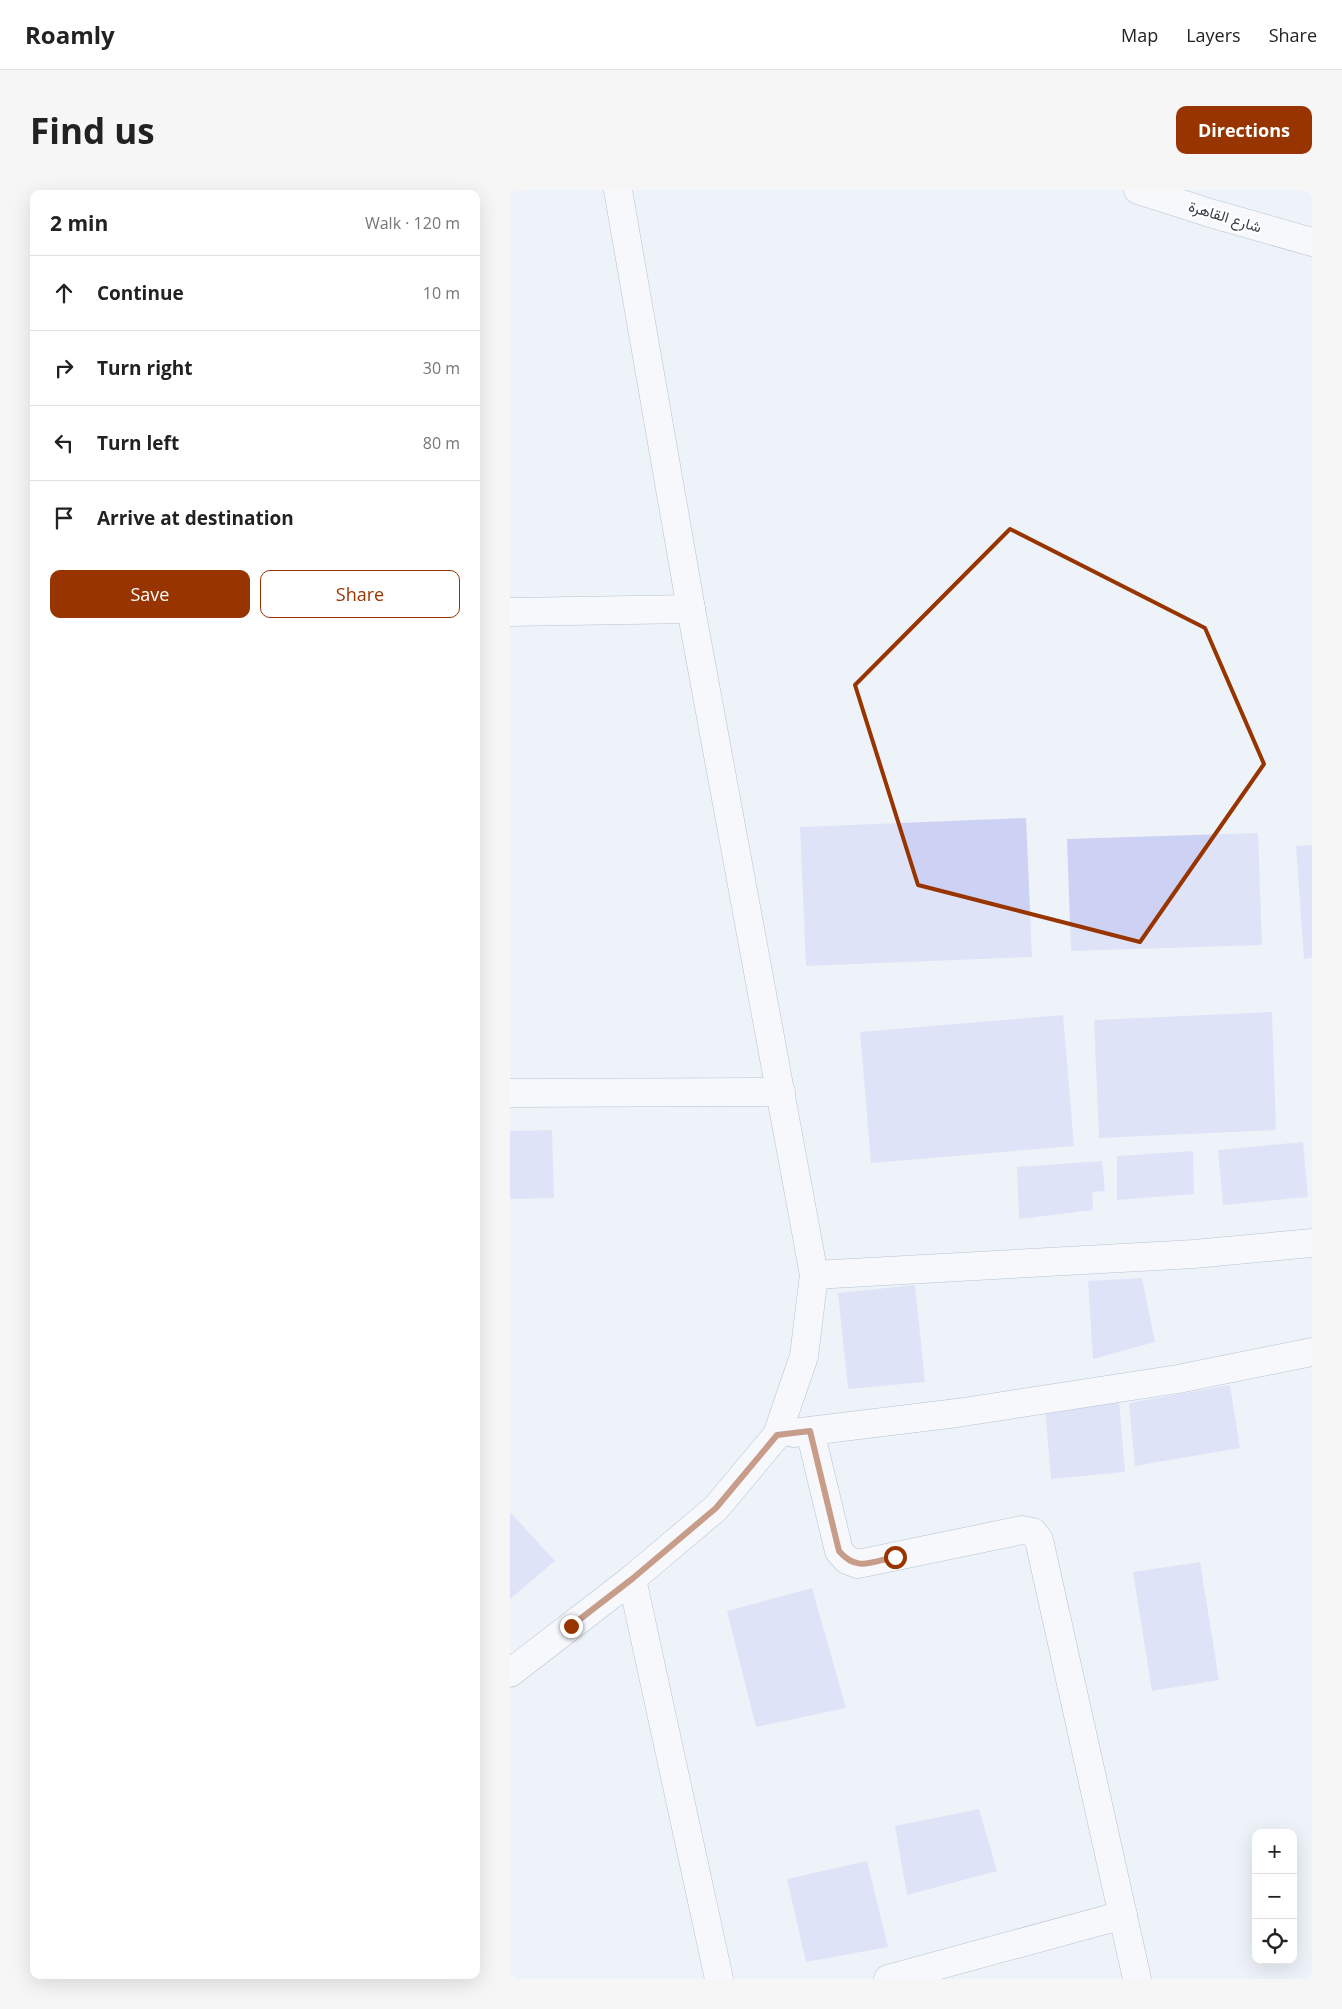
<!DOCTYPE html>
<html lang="en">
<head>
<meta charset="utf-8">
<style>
	body { margin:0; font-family:"Open Sans",Vazirmatn,sans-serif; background:#f6f6f6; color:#222 }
	.controls { position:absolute; right:15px; bottom:15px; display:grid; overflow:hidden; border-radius:10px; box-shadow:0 5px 20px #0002 }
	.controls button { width:45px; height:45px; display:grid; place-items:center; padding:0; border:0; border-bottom:1px solid #e0e0e0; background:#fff; color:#222; font:25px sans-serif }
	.stop { position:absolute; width:15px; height:15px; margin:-11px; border:4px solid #983400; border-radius:50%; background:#fff }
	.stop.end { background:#983400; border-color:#fff; box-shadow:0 1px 5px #0008 }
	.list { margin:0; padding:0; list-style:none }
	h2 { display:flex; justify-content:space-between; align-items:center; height:65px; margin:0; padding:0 20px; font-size:21px }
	h2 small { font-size:16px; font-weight:400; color:#767676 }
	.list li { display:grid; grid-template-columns:32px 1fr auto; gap:15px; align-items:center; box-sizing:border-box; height:75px; padding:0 20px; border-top:1px solid #e0e0e0 }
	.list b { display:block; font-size:19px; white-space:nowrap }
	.list em { font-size:16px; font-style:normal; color:#767676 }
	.actions { display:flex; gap:10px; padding:15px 20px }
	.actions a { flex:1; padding:11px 0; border:1px solid #983400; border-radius:10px; text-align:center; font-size:18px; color:#983400 }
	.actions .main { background:#983400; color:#fff }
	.icon { flex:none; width:28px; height:28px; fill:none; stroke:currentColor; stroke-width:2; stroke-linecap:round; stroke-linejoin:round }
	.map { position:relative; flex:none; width:802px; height:1789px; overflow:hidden; border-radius:10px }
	header { display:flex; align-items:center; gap:30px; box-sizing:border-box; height:70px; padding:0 25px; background:#fff; border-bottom:1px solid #e0e0e0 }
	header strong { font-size:24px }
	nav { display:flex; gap:28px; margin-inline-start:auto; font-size:18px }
	.intro { display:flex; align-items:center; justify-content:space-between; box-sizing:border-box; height:120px; padding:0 30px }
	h1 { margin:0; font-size:35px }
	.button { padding:12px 22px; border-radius:10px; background:#983400; color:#fff; font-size:18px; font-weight:700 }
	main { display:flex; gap:30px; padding:0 30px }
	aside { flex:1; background:#fff; border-radius:10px; box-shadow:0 5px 20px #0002 }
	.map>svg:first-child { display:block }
	.building { fill:#cdd1f3 }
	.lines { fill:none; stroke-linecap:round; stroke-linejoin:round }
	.minor-casing { stroke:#7089a2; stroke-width:29 }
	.tertiary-casing { stroke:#7089a2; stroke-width:29 }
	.secondary-casing { stroke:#7089a2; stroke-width:29 }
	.minor { stroke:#fff; stroke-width:28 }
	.tertiary { stroke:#fff; stroke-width:28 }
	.secondary { stroke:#fff; stroke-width:28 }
	.route { stroke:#983400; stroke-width:6 }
	.marked { fill:none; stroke:#983400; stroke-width:4; stroke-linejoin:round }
	.labels { text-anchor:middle; stroke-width:4.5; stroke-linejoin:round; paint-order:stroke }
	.street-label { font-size:15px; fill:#343e49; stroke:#fff }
</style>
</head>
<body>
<header>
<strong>Roamly</strong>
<nav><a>Map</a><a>Layers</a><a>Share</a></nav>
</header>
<div class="intro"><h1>Find us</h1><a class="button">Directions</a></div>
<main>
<aside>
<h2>2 min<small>Walk · 120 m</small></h2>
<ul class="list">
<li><svg class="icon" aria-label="ahead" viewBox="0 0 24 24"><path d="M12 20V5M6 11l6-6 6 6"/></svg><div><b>Continue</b></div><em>10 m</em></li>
<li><svg class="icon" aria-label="right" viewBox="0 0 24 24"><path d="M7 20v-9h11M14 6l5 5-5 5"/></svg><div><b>Turn right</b></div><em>30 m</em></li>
<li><svg class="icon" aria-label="left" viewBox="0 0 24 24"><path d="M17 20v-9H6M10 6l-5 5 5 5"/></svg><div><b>Turn left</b></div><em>80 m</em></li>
<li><svg class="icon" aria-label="arrive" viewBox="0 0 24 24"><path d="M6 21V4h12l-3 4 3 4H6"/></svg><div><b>Arrive at destination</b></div></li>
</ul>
<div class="actions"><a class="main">Save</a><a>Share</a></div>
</aside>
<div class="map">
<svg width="802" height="1789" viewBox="0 0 802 1789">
	<rect width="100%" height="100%" fill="#eef3f9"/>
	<g class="building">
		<polygon points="516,628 522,767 296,776 290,637"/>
		<polygon points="748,643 752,755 561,761 557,649"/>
		<polygon points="802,655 802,768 794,769 786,656"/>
		<polygon points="762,822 766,940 589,948 584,830"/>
		<polygon points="553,825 564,956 361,973 350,842"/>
		<polygon points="42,940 44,1008 0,1009 0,941"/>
		<polygon points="793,952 798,1007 713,1015 708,960"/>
		<polygon points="683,961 684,1004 607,1010 607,966"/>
		<polygon points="592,971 595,1001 582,1002 583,1020 509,1029 507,977"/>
		<polygon points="632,1088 645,1152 583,1169 578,1091"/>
		<polygon points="405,1095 415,1192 338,1199 328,1103"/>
		<polygon points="720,1195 730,1258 625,1276 619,1213"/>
		<polygon points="609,1211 615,1282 541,1289 535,1217"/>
		<polygon points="0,1322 45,1371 0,1409"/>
		<polygon points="690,1372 709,1490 642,1501 623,1382"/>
		<polygon points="302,1398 336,1518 246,1537 217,1421"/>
		<polygon points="469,1619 487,1681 397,1705 385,1636"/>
		<polygon points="357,1671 378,1757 296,1772 277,1689"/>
	</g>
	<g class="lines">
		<g class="minor-casing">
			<g id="minor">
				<polyline points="0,422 181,419"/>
				<polyline points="0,903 271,902"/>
				<polyline points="304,1085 684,1064 802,1053"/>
				<polyline points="300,1241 329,1361 337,1370 348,1374 512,1340 523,1342 529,1350 627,1789"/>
				<polyline points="283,1243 447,1223 668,1189 802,1162"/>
				<polyline points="122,1389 209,1789"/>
				<polyline points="378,1789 613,1725"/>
			</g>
		</g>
		<g class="tertiary-casing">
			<polyline id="tertiary" points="0,1483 122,1389 206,1318 267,1245 294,1166 304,1085 181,419 108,0"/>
		</g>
		<g class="secondary-casing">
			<polyline id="secondary" points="628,0 700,23 802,52"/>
		</g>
		<use href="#minor" class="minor"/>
		<use href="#tertiary" class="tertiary"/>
		<use href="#secondary" class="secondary"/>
	</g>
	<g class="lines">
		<path class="route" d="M61 1436 122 1389 206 1318 267 1245 300 1241 329 1361C347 1382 361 1372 385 1367"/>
	</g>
	<path d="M0 0H802V1789H0ZM500 339 695 438 754 574 630 752 408 695 345 495Z" fill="#eef3f9" fill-opacity=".55" fill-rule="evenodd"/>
	<path class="marked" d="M500 339 695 438 754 574 630 752 408 695 345 495Z"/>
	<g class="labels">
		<g class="street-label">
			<text transform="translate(715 27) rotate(17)" y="5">شارع القاهرة</text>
		</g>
	</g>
</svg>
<div class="controls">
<button>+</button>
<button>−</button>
<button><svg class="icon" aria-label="locate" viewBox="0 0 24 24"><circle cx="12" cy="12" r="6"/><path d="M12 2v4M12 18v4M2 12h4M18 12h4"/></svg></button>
</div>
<div class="stop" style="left:385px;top:1367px"></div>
<div class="stop end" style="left:61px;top:1436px"></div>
</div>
</main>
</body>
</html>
